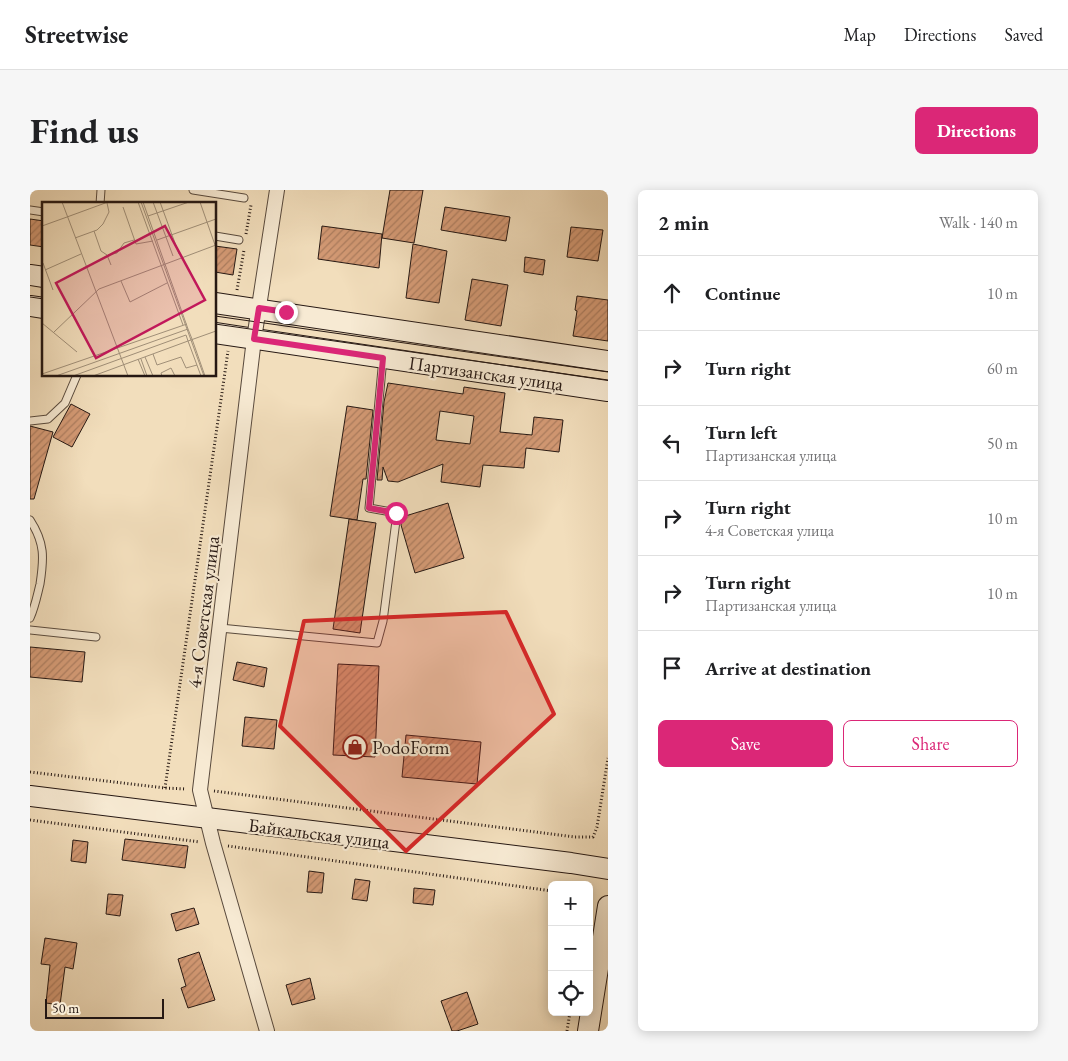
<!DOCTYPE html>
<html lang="en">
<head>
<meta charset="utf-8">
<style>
	body { margin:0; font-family:"EB Garamond",serif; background:#f6f6f6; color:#202124 }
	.controls { position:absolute; right:15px; bottom:15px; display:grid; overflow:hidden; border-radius:8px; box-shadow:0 2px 12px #0003 }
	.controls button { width:45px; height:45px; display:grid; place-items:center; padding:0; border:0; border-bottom:1px solid #e0e0e0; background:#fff; color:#202124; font:25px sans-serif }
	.scale { position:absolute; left:15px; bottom:12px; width:119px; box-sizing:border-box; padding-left:5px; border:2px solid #261813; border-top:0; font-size:14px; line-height:18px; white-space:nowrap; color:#261813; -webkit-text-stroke:4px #f7ead3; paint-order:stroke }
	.stop { position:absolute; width:15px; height:15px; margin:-11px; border:4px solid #db2777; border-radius:50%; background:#fff }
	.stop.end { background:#db2777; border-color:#fff; box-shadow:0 1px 5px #0008 }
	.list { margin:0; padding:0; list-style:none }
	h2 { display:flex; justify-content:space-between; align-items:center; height:65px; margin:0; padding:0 20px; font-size:21px }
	h2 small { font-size:16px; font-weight:400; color:#757577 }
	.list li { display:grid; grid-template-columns:32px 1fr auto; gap:15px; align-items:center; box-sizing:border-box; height:75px; padding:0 20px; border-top:1px solid #e0e0e0 }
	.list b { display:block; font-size:19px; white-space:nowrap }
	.list p { margin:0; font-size:16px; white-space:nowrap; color:#757577 }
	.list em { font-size:16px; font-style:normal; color:#757577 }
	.actions { display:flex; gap:10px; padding:15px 20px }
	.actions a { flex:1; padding:11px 0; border:1px solid #db2777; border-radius:8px; text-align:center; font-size:18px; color:#db2777 }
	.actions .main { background:#db2777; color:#fff }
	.icon { flex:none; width:28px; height:28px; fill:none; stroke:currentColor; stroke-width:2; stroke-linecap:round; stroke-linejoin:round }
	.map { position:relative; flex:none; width:578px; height:841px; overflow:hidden; border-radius:8px }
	header { display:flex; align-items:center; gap:30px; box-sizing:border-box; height:70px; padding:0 25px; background:#fff; border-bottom:1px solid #e0e0e0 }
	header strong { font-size:24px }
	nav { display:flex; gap:28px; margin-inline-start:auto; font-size:18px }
	.intro { display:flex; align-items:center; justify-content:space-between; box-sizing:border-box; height:120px; padding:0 30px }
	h1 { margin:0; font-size:35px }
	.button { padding:12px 22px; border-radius:8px; background:#db2777; color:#fff; font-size:18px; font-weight:700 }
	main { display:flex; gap:30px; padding:0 30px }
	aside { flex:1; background:#fff; border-radius:8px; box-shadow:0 2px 12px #0003 }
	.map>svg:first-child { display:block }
	.building { fill:url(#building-hatch); stroke:#261813; fill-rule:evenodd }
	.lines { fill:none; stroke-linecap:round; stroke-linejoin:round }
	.lane-casing { stroke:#594a3d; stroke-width:9 }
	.street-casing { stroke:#594a3d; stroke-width:16 }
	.secondary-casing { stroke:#261813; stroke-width:22 }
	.path { stroke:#261813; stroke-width:3; stroke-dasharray:1 2.5; stroke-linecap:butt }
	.lane { stroke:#f7ead3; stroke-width:7 }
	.street { stroke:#f7ead3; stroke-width:14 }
	.secondary { stroke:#f7ead3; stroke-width:20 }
	.tram { stroke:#261813; stroke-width:1 }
	.route { stroke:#db2777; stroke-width:6 }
	.marked { fill:#d62828; fill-opacity:0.2; stroke:#d62828; stroke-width:4; stroke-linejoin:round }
	.labels { text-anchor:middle; stroke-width:4.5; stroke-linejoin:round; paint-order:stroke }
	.street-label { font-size:19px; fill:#261813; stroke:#f7ead3 }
	.poi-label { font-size:19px; fill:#261813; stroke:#f7ead3; text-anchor:start }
	.inset-road { fill:none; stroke:#a08f78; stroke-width:1 }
	.view { fill:#c2185b; fill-opacity:0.15; stroke:#c2185b; stroke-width:2.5 }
	.inset-edge { fill:none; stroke:#261813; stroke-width:2.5 }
</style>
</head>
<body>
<header>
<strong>Streetwise</strong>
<nav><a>Map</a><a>Directions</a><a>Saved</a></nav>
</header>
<div class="intro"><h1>Find us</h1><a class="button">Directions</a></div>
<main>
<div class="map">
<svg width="578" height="841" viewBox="0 0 578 841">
	<defs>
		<pattern id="building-hatch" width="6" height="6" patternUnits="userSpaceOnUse" patternTransform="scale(1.25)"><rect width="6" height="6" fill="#d49a75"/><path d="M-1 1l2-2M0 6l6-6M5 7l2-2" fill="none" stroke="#ac7d5f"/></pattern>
	</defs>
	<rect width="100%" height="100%" fill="#f2debc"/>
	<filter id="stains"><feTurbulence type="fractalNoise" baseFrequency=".004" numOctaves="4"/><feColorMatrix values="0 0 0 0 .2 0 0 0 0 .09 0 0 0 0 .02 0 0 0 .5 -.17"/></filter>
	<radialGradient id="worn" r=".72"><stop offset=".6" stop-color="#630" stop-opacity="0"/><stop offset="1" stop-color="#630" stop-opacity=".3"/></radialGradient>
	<g class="building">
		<polygon points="360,0 393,0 384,53 352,48"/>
		<polygon points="415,17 480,27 476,51 411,40"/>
		<polygon points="0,29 14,31 14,57 0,55"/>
		<polygon points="292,36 352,44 349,78 288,69"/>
		<polygon points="541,37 573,40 568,71 537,67"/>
		<polygon points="383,54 417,61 409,113 376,108"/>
		<polygon points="185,56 207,59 203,85 185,82"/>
		<polygon points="495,67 515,70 513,85 494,82"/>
		<polygon points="442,89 478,95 471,136 435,130"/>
		<polygon points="547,106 578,110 578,151 543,146 547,121 545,120"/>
		<path d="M358 193 433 204 434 197 475 203 470 242 502 245 504 227 533 230 529 262 496 258 494 278 453 275 450 297 411 292 413 274 368 292 358 291 353 277 352 290H347L354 212ZM410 221 444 226 440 254 406 250Z"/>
		<polygon points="41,214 60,224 42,257 23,247"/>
		<polygon points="317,216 343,220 336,289 333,289 327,330 300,326"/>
		<polygon points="0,236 23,242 4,309 0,309"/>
		<polygon points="418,313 434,368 385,383 371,335 372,327"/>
		<polygon points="319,329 346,333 330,443 303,439"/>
		<polygon points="0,457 55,462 52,492 0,487"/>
		<polygon points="207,472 237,478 234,497 203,490"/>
		<polygon points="308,474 349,476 345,567 303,565"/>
		<polygon points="215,527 247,530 244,559 212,556"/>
		<polygon points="376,545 451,552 447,594 372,587"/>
		<polygon points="95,649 158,656 155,678 92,670"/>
		<polygon points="43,650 58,652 56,673 41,671"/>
		<polygon points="279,681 294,683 292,703 277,702"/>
		<polygon points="325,689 340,691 337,711 322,709"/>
		<polygon points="384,698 405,700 403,715 383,713"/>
		<polygon points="78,704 93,705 90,726 76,724"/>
		<polygon points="164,718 169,734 146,741 141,724"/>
		<polygon points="15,748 47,753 43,779 35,777 30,815 16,813 20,775 11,774"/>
		<polygon points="169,762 185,810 158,818 151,798 156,796 148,769"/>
		<polygon points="280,788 285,809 262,815 256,795"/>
		<polygon points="437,802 448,834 427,841 422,841 411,811"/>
	</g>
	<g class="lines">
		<g class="lane-casing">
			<g id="lane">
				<polyline points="163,0 214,8"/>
				<polyline points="70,14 71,0"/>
				<polyline points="0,20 14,22"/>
				<polyline points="185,46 209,50"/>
				<polyline points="0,231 18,229 35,213 47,185"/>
				<path d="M0 330C15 353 14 368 10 394 7 406 5 417 0 428"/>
				<polyline points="190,438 347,453 353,431 367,323 339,318 353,168"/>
				<polyline points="0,440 66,447"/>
			</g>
		</g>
		<g class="street-casing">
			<polyline id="street" points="237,841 183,653 170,600 224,149 247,0"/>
		</g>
		<g class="secondary-casing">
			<g id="secondary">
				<polyline points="0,85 14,87"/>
				<polyline points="185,113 578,171"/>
				<polyline points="0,116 14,118"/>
				<polyline points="185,143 578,201"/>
				<polyline points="0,606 541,673 578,679"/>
				<polyline points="558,841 578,716"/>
			</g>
		</g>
		<g class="path">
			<polyline points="216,44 221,15"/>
			<polyline points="207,100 214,60"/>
			<polyline points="0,582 135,598 156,599"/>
			<polyline points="135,598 198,161"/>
			<polyline points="184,601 545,647 563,647 567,637 578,568"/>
			<polyline points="0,630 170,652"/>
			<polyline points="198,656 522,701"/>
			<polyline points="537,841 540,822"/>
		</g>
		<use href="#lane" class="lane"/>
		<use href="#street" class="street"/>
		<use href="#secondary" class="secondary"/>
		<g class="tram">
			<polyline points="0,107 14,109"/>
			<polyline points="185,126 578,182"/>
			<polyline points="185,134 578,190"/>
		</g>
	</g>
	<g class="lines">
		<polyline class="route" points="256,122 229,118 224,149 353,168 339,318 366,323"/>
	</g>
	<path class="marked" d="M476 422 524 524 376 661 250 536 274 431Z"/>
	<defs>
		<g id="shop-ring" transform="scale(1.25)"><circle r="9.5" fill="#f7ead3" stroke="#8f2418" stroke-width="1.5"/><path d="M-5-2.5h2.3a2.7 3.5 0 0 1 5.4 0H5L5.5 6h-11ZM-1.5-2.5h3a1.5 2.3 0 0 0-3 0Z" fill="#8f2418"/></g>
	</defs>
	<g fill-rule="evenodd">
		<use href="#shop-ring" x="325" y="557"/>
	</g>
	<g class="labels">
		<g class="street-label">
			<text transform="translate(456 183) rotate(8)" y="7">Партизанская улица</text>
			<text transform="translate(173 422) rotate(-83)" y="7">4-я Советская улица</text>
			<text transform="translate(289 643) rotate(7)" y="7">Байкальская улица</text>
		</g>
		<g class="poi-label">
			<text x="342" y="564">PodoForm</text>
		</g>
	</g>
	<g transform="translate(12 12)">
		<rect width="174" height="174" fill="#f2debc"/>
		<path class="inset-road" d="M20 0 86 174M96 0 141 123M99 0 162 174M101 0 146 127M111 0 131 54M118 0 137 52M158 0 173 43M81 5 94 42 111 39M106 14 147 0M25 15 66 0M0 24 25 15M52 29 59 49 65 53 69 63M33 36 55 28 61 22 67 10 65 1M115 38 174 17M66 53 75 51 82 41 92 38M1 61 11 88M3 68 39 52M79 79 88 100 125 81M0 121 35 150M12 130 57 87 174 43M150 137 163 174M111 152 115 163 139 155 144 166 155 163M103 155 111 174M96 157 103 174M99 157 105 174M0 172 145 122M14 174 146 127 150 137M31 174 144 133 146 139 174 129M51 174 146 139 159 174M120 174 119 171 129 166 133 174"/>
		<path class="view" d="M123 24 163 98 54 156 14 81Z"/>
		<rect width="174" height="174" class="inset-edge"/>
	</g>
	<rect width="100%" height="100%" filter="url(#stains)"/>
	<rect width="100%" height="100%" fill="url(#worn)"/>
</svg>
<div class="controls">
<button>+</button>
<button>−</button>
<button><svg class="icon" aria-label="locate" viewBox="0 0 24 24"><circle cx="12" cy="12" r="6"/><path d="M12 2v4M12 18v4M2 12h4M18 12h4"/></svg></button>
</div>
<div class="scale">50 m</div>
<div class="stop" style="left:366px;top:323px"></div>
<div class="stop end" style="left:256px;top:122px"></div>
</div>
<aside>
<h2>2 min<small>Walk · 140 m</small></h2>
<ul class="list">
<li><svg class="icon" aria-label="ahead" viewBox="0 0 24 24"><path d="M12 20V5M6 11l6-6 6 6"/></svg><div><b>Continue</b></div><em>10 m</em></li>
<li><svg class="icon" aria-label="right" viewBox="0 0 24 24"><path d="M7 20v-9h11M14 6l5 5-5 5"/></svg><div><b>Turn right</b></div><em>60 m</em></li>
<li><svg class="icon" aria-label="left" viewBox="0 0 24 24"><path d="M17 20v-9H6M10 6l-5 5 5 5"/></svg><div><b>Turn left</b><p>Партизанская улица</p></div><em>50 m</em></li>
<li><svg class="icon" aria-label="right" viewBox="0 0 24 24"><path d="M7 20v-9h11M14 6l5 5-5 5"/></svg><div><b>Turn right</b><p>4-я Советская улица</p></div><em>10 m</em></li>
<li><svg class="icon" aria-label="right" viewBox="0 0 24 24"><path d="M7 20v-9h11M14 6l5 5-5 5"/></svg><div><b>Turn right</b><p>Партизанская улица</p></div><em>10 m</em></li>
<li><svg class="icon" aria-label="arrive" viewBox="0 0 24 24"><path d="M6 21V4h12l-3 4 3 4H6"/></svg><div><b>Arrive at destination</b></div></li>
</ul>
<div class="actions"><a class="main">Save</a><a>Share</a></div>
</aside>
</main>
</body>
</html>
